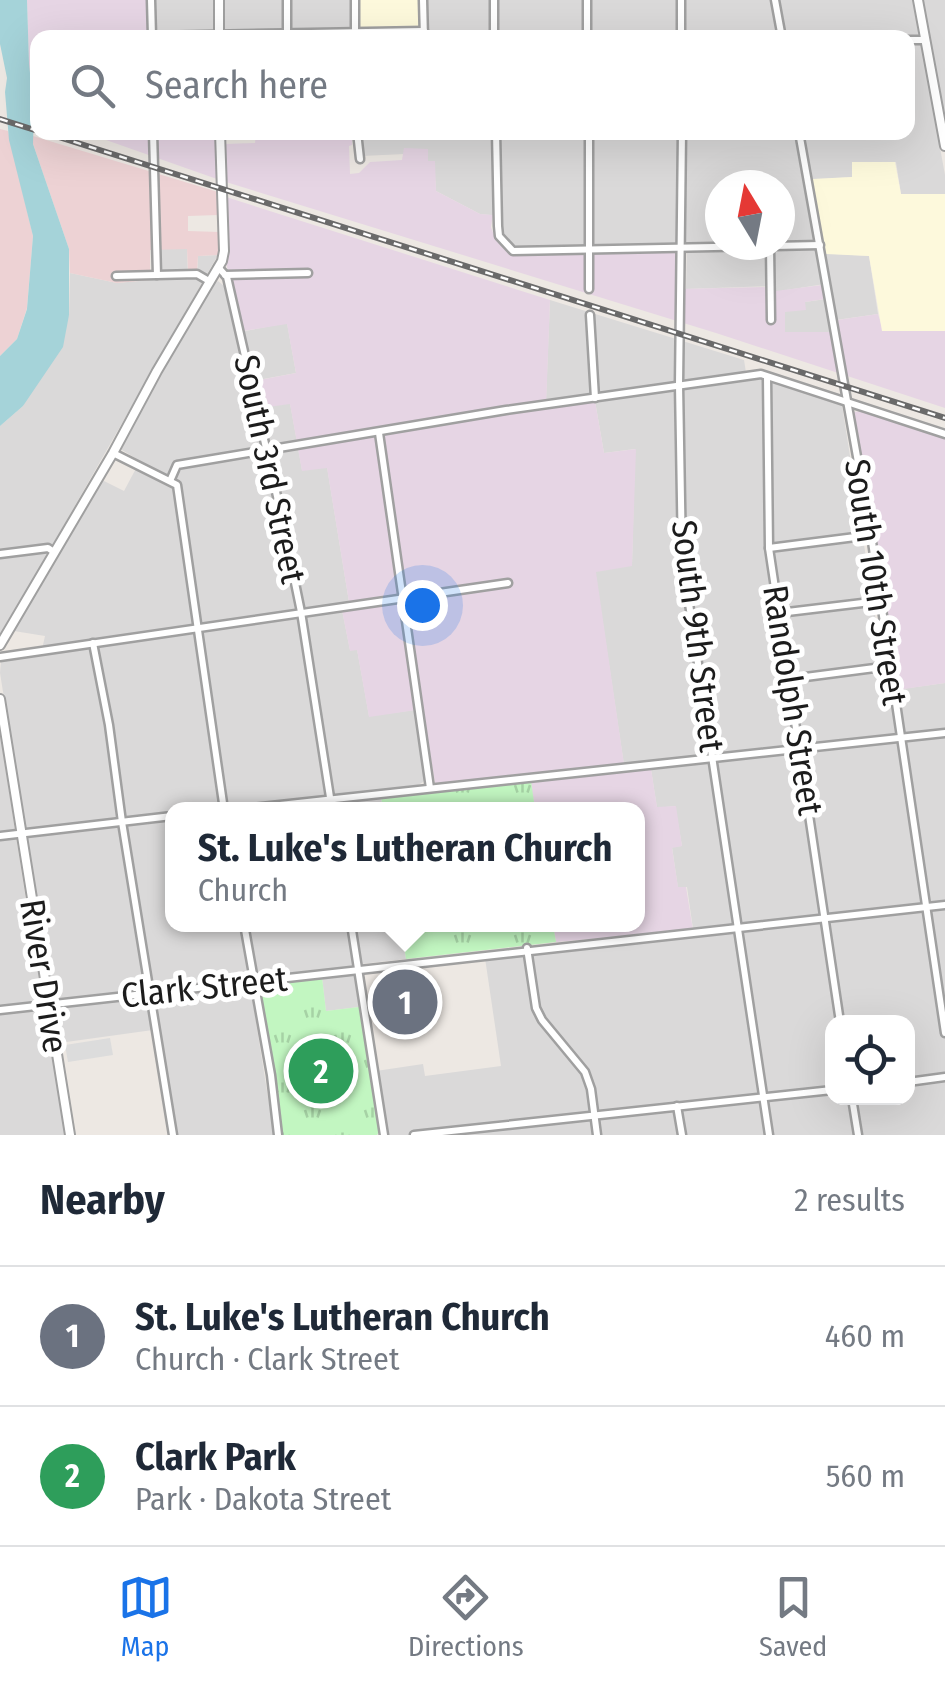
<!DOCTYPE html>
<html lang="en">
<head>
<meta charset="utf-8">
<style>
	body { margin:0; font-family:"Fira Sans Condensed",sans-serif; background:#f2f2f3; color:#1f2937 }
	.controls { position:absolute; right:30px; bottom:30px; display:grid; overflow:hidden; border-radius:20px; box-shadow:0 10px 40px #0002 }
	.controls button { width:90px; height:90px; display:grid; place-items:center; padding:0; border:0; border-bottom:2px solid #e0e1e3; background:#fff; color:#1f2937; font:50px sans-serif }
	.compass { position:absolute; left:705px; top:170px; width:90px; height:90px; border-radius:50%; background:#fff; box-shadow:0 10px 40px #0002; rotate:350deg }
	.you { position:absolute; left:422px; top:605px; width:35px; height:35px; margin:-25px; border:8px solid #fff; border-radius:50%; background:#1a73e8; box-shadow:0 0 0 15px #1a73e833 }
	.badge { display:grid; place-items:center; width:65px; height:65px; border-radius:50%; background:#1a73e8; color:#fff; font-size:32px; font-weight:700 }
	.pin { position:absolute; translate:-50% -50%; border:5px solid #fff; box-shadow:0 2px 10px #0006 }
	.popup { position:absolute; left:165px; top:802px; width:480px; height:130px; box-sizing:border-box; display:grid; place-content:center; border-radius:20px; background:#fff; filter:drop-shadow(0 2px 8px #0005); font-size:32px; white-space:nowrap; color:#747a83 }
	.popup b { font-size:38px; color:#1f2937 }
	.popup::after { content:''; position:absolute; left:50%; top:100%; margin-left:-20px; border:20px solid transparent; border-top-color:#fff }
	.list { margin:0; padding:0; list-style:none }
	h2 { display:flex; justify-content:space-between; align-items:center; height:130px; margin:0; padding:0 40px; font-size:42px }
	h2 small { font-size:32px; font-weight:400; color:#747a83 }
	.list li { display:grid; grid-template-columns:65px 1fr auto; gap:30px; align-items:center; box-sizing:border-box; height:140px; padding:0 40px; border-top:2px solid #e0e1e3 }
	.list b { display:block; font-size:38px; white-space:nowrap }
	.list p { margin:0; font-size:32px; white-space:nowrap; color:#747a83 }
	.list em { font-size:32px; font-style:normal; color:#747a83 }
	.icon { flex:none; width:55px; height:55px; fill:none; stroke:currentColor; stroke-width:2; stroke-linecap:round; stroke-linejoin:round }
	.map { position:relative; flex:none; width:945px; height:1135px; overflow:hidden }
	.search { position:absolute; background:#fff; box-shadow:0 10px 40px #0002; left:30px; right:30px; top:30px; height:110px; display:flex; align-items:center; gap:25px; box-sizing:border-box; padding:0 35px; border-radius:20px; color:#747a83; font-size:38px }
	.sheet { height:410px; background:#fff }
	nav { display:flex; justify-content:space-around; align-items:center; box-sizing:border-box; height:140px; border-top:2px solid #e0e1e3; background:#fff; font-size:28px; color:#747a83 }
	nav a { display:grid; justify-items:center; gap:5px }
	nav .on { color:#1a73e8 }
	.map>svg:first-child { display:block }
	.residential { fill:#dad9d9; fill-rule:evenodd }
	.commercial { fill:#edd2d4 }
	.industrial { fill:#e6d5e4 }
	.education { fill:#fdf9dc }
	.park { fill:url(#park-tufts) }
	.parking { fill:#dcdcdc }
	.water { fill:#a5d3d9 }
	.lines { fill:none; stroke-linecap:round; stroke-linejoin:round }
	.minor-casing { stroke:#a0a0a0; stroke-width:11 }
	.tertiary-casing { stroke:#a0a0a0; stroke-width:12 }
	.minor { stroke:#fff; stroke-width:6 }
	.tertiary { stroke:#fff; stroke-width:8 }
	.rail-casing { stroke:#6a6a6a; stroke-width:6 }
	.rail { stroke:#fff; stroke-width:2.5; stroke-dasharray:8; stroke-linecap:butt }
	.labels { text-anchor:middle; stroke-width:10; stroke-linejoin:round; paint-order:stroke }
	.street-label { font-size:35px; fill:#1c1c1c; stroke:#fff }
</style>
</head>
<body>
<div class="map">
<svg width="945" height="1135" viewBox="0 0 945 1135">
	<defs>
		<pattern id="park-tufts" width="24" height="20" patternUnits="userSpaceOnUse" patternTransform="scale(2.5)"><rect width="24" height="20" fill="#c2f6c1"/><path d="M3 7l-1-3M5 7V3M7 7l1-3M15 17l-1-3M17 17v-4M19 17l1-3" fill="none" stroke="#a6d2a5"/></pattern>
	</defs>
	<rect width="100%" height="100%" fill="#ede8e3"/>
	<g class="residential">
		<polygon points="155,0 214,0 215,37 155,37"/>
		<polygon points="224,0 350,0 351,37 224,37"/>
		<path d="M426 0H913L945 175V194H901L896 162 852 163V177L804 180 817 253 869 256 878 314 829 321 830 332H785V312L805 302 833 298 831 283 774 292 773 286 686 289 687 243 564 245 522 247 510 245 502 236 501 216 480 214 436 191 434 161H428L404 149V154L362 156 359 133 908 132V38H358V35L426 34ZM720 185H780V245H720Z"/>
		<polygon points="922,0 945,0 945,128"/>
		<polygon points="158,249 187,249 188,279 197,279 198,256 218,255 0,637 0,426 23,406 69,315 70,273 117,283 158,279"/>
		<polygon points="218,281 224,286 235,333 287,323 296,373 247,382 253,409 290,403 302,470 327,467 349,602 341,604 342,610 350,650 357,649 369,716 415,710 425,778 423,782 415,787 380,791 383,809 172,810 172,924 401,925 406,959 352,965 359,1007 326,1011 321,969 249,978 274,1135 178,1135 160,1029 59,1043 0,673 1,661 41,654 45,636 14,631 100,479 124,491 140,461 122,450 120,445 213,284"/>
		<path d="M550 300 744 360 747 379 760 378 842 405 887 691 945 683V1135H386L376 1071 423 1064 425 1076 501 1066 485 958 694 936 687 887 678 888 672 847 682 846 675 806 657 808 650 763 624 765 595 571 632 565 635 449 604 453 595 401 605 399 603 392 546 400ZM832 1022H908V1098H832Z"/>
		<polygon points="0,734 28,913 65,1135 0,1135"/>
	</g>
	<g class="commercial">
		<polygon points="0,129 8,131 33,236 27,308 17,339 0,356"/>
		<polygon points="33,136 218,192 218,215 188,216 188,231 219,232 218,255 198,256 197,270 188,270 187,249 150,250 150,280 117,283 70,273 69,249 33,144"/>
	</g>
	<g class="industrial">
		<polygon points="27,0 147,0 148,37 38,38 37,119 34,118 29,64"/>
		<polygon points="81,133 216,133 217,179 106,140"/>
		<polygon points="256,133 352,133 352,145 349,146 350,174 359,173 370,162 402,160 404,148 428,149 428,161 435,161 436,191 480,214 493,215 491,227 495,238 512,252 540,255 676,252 678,289 768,287 768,292 822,285 825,299 805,302 806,310 785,312 785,332 839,332 837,320 878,314 883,331 945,331 945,408 716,333 226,182 225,144 255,143"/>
		<polygon points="226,197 550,300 546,408 595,401 604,453 636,449 632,566 596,572 625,771 651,769 657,807 676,806 682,846 672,848 678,887 686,887 693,930 556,942 553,925 638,924 638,810 535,809 529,774 435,783 423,709 369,717 357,650 350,651 342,610 350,608 327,468 302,471 290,404 260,408 254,381 296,373 287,324 243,331 226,263"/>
		<polygon points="861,411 945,438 945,683 897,690 853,414 854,412"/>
	</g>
	<g class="education">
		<polygon points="358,0 419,0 419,30 358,29"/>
		<polygon points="852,162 895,162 901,194 945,194 945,331 882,331 869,256 826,254 812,179 852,177"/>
	</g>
	<g class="park">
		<polygon points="531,781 535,809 383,809 381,797"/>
		<polygon points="401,925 553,925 556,942 406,959"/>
		<polygon points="322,977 326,1011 359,1007 379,1132 377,1135 283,1135 258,986"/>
	</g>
	<polygon class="parking" points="110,1038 113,1055 68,1062 65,1045"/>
	<polygon class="water" points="0,0 27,0 29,64 34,109 33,144 69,249 69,315 63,347 23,406 0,426 0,356 17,339 27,309 33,236 9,140 5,92 7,78 0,44"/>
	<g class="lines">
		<g class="minor-casing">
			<g id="minor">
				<polyline points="151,0 152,36"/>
				<polyline points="287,0 287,36"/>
				<polyline points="355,0 355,38"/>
				<polyline points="423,0 424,38"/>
				<polyline points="494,0 494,38"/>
				<polyline points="587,0 587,38"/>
				<polyline points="681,0 681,38"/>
				<polyline points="775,0 782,38"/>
				<polyline points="152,36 424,31"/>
				<polyline points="908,40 925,40"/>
				<polyline points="153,132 157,275"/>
				<polyline points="357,132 360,159"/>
				<polyline points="496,132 498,226 499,236 513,251 820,245"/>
				<polyline points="589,132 589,289"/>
				<polyline points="682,132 679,385 682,557 769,1135"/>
				<polyline points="799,132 871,535 945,1033"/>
				<polyline points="770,246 771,320"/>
				<polyline points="218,267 227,277 279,505 301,612 332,810"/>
				<polyline points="225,275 308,273"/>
				<polyline points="116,276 197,274 209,281"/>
				<polyline points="590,315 595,398"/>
				<polyline points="767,377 769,548 840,1022"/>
				<polyline points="379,433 430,788"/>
				<polyline points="113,453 177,485 224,810"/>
				<polyline points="170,481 177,465 506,410 761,374 945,434"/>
				<polyline points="769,548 871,535"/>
				<polyline points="0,554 48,548 54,552"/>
				<polyline points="779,613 879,601"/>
				<polyline points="93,643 109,725 122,822 173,1135"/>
				<polyline points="0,657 508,583"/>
				<polyline points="790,679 890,666"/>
				<polyline points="233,810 945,733"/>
				<polyline points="0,836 172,816"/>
				<polyline points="244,924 271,1075 278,1135"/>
				<polyline points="351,924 384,1135"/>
				<polyline points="527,948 536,1008 542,1020 585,1072 591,1089 597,1135"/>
				<path d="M0 1010C315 973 630 937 945 905"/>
				<polyline points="908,1082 945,1077"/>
				<polyline points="852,1098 858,1135"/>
				<polyline points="677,1106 682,1135"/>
				<polyline points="414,1135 832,1090"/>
			</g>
		</g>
		<g class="tertiary-casing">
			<g id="tertiary">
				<polyline points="219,0 219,38"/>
				<polyline points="918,0 945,146"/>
				<polyline points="0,645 113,453 157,371 222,261 224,251 220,132"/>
				<polyline points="0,699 70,1135"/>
			</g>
		</g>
		<use href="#minor" class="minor"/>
		<use href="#tertiary" class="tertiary"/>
		<g class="rail-casing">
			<g id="rail">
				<polyline points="0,119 38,131"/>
				<polyline points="43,132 945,418"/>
			</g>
		</g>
		<use href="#rail" class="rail"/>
	</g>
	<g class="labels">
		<g class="street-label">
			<text transform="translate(270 469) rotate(78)" y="12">South 3rd Street</text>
			<text transform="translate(876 582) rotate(81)" y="12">South 10th Street</text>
			<text transform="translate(698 636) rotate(83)" y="12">South 9th Street</text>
			<text transform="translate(793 700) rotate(81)" y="12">Randolph Street</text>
			<text transform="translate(44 976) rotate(81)" y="12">River Drive</text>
			<text transform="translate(204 987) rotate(-6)" y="12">Clark Street</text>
		</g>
	</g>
</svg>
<div class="controls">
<button><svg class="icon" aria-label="locate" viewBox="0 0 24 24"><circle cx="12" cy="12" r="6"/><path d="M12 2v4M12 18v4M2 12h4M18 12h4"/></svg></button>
</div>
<svg class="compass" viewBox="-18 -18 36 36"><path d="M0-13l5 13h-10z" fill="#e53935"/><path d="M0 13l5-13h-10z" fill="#747a83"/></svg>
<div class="you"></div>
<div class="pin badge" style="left:405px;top:1002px;background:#6b7280">1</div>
<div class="popup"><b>St. Luke's Lutheran Church</b>Church</div>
<div class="pin badge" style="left:321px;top:1071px;background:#2e9e5b">2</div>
<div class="search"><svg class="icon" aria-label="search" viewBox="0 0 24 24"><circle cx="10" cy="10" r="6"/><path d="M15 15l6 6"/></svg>Search here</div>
</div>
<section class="sheet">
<h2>Nearby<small>2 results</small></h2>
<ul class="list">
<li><span class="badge" style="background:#6b7280">1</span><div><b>St. Luke's Lutheran Church</b><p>Church · Clark Street</p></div><em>460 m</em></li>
<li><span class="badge" style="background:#2e9e5b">2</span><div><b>Clark Park</b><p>Park · Dakota Street</p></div><em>560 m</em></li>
</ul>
</section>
<nav>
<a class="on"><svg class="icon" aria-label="map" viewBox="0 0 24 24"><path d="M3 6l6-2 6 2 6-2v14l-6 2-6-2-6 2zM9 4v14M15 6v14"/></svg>Map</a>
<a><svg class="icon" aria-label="directions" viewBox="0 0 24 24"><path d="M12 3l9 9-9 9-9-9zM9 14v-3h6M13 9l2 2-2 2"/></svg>Directions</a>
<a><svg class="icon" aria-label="saved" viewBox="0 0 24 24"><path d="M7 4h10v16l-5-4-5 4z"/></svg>Saved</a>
</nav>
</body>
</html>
